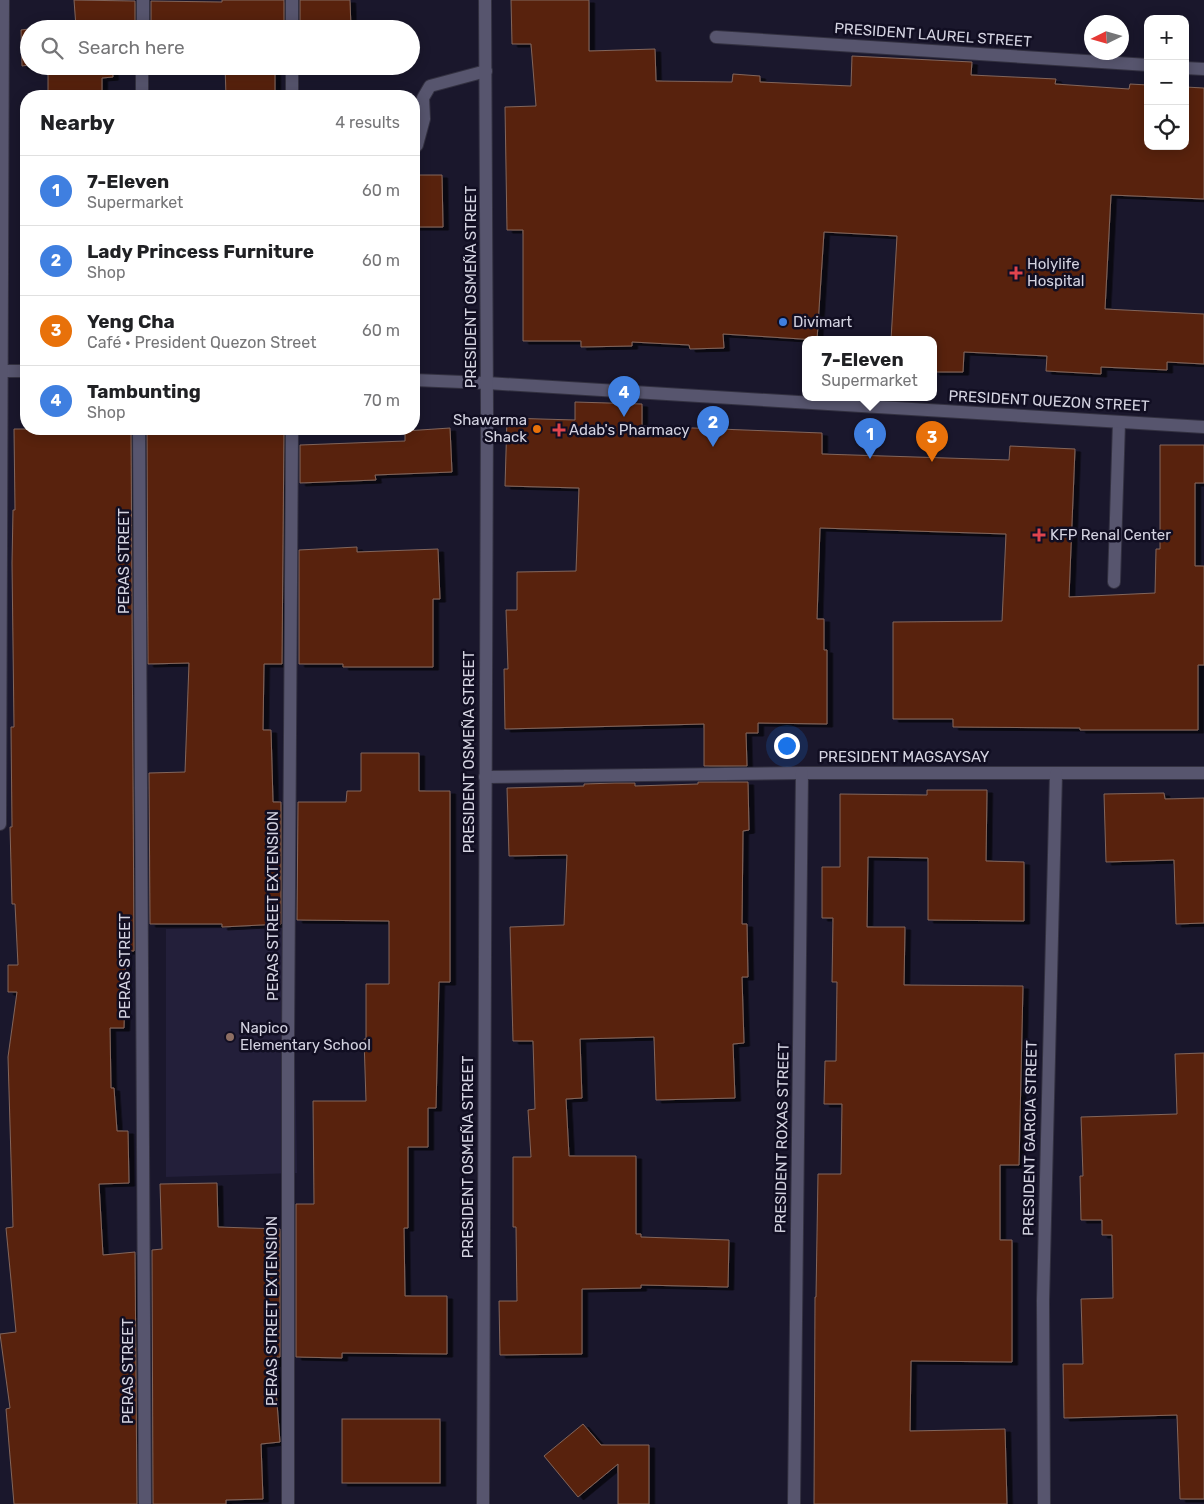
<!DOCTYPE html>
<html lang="en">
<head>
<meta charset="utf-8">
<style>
	body { margin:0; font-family:Rubik,sans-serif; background:#f6f6f6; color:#202124 }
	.controls { position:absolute; right:15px; top:15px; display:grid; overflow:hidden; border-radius:10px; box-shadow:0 2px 12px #0003 }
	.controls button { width:45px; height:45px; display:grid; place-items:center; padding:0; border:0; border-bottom:1px solid #e0e0e0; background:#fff; color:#202124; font:25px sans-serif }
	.compass { position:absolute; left:1084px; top:15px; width:45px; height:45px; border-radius:50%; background:#fff; box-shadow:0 2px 12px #0003; rotate:265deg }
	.you { position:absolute; left:786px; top:745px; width:18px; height:18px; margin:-12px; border:4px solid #fff; border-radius:50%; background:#1a73e8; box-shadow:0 0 0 8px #1a73e833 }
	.badge { display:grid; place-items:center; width:32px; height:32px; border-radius:50%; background:#0b8043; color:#fff; font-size:16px; font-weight:700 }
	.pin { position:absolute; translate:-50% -41px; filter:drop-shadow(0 1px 2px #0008) }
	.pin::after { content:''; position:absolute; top:26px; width:18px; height:15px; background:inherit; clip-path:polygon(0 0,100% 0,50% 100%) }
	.popup { position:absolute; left:802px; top:336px; width:135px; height:65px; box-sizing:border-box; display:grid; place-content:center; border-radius:10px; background:#fff; filter:drop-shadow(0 1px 4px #0005); font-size:16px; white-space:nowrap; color:#757577 }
	.popup b { font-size:19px; color:#202124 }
	.popup::after { content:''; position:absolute; left:50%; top:100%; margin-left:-10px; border:10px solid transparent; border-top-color:#fff }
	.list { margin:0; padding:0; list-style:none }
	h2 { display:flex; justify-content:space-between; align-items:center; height:65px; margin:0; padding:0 20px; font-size:21px }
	h2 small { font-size:16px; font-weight:400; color:#757577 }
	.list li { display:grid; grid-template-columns:32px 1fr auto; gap:15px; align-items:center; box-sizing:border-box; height:70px; padding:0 20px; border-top:1px solid #e0e0e0 }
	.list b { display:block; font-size:19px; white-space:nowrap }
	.list p { margin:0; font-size:16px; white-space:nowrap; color:#757577 }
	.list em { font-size:16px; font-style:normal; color:#757577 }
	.icon { flex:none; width:28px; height:28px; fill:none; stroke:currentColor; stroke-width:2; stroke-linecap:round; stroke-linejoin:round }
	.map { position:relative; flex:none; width:1204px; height:1504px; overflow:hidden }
	.search { position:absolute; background:#fff; box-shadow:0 2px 12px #0003; left:20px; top:20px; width:400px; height:55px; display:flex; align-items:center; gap:12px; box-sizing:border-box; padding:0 18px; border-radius:28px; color:#757577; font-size:19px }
	.panel { position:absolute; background:#fff; box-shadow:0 2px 12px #0003; left:20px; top:90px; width:400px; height:345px; border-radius:20px }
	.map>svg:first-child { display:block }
	.built { fill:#231f3a }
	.building { fill:#59240f; stroke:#82655b; filter:url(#shadow) }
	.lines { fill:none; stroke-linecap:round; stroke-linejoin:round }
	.lane-casing { stroke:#333141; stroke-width:14 }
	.street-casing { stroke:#333141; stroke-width:14 }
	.lane { stroke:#57556e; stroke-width:12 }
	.street { stroke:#57556e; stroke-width:12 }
	.health-dot { fill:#e0444e; stroke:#110e22; stroke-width:2 }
	.shop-dot { fill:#3f7fe0; stroke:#110e22; stroke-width:2 }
	.food-dot { fill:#e8710a; stroke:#110e22; stroke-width:2 }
	.education-dot { fill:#8d6e63; stroke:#110e22; stroke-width:2 }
	.labels { text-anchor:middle; stroke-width:5; stroke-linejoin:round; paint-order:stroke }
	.street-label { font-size:15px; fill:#d4d3e1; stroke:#110e22 }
	.poi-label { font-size:15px; fill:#d4d3e1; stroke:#110e22; text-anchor:start }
</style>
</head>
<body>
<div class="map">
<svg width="1204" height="1504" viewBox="0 0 1204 1504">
	<defs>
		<filter id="shadow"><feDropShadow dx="5.5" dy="3" stdDeviation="0" flood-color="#0009"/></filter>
	</defs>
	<rect width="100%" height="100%" fill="#1a172c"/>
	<polygon class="built" points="293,927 297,1173 166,1177 166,929"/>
	<g class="building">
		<polygon points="74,0 135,1 135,29 41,29 76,27"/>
		<polygon points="222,0 284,0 284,29 151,29 151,1 222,2"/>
		<polygon points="300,0 350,0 351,29 300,29"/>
		<polygon points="511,0 589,0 589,51 655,49 656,81 732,82 733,74 760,76 760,82 851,86 852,56 972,62 971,75 1056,79 1055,84 1129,89 1130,84 1148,85 1148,146 1185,146 1185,87 1204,88 1204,199 1111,195 1105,309 1204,314 1204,364 1167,362 1167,370 1101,367 1101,374 1046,371 1047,356 964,352 963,372 934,372 934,340 891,340 897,236 824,232 817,340 723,334 724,348 690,349 689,345 632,342 632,346 581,347 581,341 523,341 523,230 507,230 505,107 536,106 531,44 512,44"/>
		<polygon points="29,29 29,65 22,66 21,30"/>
		<polygon points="48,66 112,66 113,77 102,78 102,96 48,96"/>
		<polygon points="225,66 275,66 275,96 226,96"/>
		<polygon points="414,175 442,175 443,227 414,227"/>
		<polygon points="575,402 642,404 642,426 822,433 822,454 1009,460 1010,446 1075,449 1069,597 1155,593 1156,549 1160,549 1160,445 1204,445 1204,483 1195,483 1195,566 1204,566 1204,665 1198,665 1198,730 1080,730 1080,728 953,727 953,719 893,719 893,622 1002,621 1006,534 820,528 817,619 824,619 824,650 827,650 827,724 758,723 758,733 746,733 747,766 704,766 704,724 505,729 504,669 508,669 506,610 517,610 517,572 576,571 579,488 505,486 507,418 575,420"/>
		<polygon points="450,428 452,472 375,475 376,480 300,483 300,445 405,441 405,431"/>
		<polygon points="14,429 131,429 134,951 126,951 124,1028 110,1028 111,1088 114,1088 117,1131 128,1131 129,1183 99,1184 103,1255 135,1252 137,1504 14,1504 6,1409 10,1408 0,1334 16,1332 6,1228 13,1227 8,1057 17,992 8,992 8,965 18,965 15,904 12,904 10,827 12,827 11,727 14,727 12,563 13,510 15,510"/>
		<polygon points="147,429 284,429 282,664 264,664 263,730 271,730 273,802 281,802 281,924 222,927 222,924 150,924 149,773 185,772 189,663 148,664"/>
		<polygon points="357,547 357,552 438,549 440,599 433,599 433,667 343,667 343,664 299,664 299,550"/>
		<polygon points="361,753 419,753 419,791 450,791 450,982 439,982 436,1108 428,1108 428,1147 408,1147 408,1228 404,1228 405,1296 447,1296 447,1354 342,1353 342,1358 296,1357 296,1204 314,1204 313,1101 366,1101 364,1039 366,1039 366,984 389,984 389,921 297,920 298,802 346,802 347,791 361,791"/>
		<polygon points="698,782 748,782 749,830 743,831 742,924 747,924 748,977 742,977 744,1043 733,1044 735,1098 656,1100 654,1037 580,1039 582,1098 566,1099 569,1156 636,1156 636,1234 641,1234 641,1237 729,1240 728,1287 641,1285 641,1288 582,1289 582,1354 500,1355 499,1301 517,1301 516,1227 513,1227 513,1157 531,1157 528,1110 535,1109 533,1041 513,1041 510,927 564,925 567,855 509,856 507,788 584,786 584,784 615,783 635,783 635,786 698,784"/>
		<polygon points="927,790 987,790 986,861 1024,862 1024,921 928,920 928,858 868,857 867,927 905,927 904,985 1023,986 1019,1165 1000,1165 1000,1240 1012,1240 1012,1362 911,1361 910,1431 1005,1429 1007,1504 814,1504 815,1297 816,1297 818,1174 841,1174 842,1104 824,1104 825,1061 836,1061 837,982 832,982 833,918 822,918 822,867 840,867 840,794 927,795"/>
		<polygon points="1164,793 1165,799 1204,798 1204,923 1176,924 1174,860 1106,862 1104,794"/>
		<polygon points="1204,1053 1204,1499 1180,1499 1177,1415 1064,1418 1063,1364 1083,1364 1081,1299 1113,1298 1112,1235 1102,1235 1102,1220 1081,1220 1080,1176 1083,1176 1081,1117 1177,1114 1175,1054"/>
		<polygon points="217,1183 218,1227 280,1229 280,1357 277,1357 277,1363 274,1364 280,1442 261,1444 263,1499 226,1500 226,1504 153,1504 152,1250 162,1249 160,1184"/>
		<rect x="342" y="1419" width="98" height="64"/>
		<polygon points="583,1424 601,1445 649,1445 649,1504 618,1504 618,1464 578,1497 544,1456"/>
	</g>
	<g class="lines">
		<g class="lane-casing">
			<g id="lane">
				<polyline points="414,148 417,145 424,119 423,98 430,86 486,71"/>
				<polyline points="1114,582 1119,422"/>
			</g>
		</g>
		<g class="street-casing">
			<g id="street">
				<polyline points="292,0 292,29"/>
				<polyline points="143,29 143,0"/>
				<polyline points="716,37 1148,65"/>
				<polyline points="292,66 292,96"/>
				<polyline points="1185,68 1204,69"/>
				<polyline points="142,96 142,66"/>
				<polyline points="0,371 26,371"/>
				<polyline points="414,380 487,383 1204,427"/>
				<polyline points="139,429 145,1504"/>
				<polyline points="485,777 802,773 1204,773"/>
				<polyline points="0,824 3,0"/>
				<polyline points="288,1504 288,1044 292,429"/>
				<polyline points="483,1504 487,412 485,0"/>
				<polyline points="794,1504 802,773"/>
				<polyline points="1044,1504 1043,1301 1056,774"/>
			</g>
		</g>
		<use href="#lane" class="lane"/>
		<use href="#street" class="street"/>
	</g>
	<g class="health-dot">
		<path d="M1013.5 265.5h5v5h5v5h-5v5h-5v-5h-5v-5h5z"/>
		<path d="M556.5 422.5h5v5h5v5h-5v5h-5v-5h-5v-5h5z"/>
		<path d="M1036.5 527.5h5v5h5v5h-5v5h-5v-5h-5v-5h5z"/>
	</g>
	<circle class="shop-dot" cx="783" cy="322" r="5"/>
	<circle class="food-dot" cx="537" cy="429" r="5"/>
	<circle class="education-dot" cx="230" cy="1037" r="5"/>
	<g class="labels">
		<g class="street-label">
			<text transform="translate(933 35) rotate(4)" y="5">PRESIDENT LAUREL STREET</text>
			<text transform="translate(471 287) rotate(-90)" y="5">PRESIDENT OSMEÑA STREET</text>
			<text transform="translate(1049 401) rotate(3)" y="5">PRESIDENT QUEZON STREET</text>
			<text transform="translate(124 561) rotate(-90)" y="5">PERAS STREET</text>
			<text transform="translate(469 752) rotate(-90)" y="5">PRESIDENT OSMEÑA STREET</text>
			<text x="904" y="762">PRESIDENT MAGSAYSAY</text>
			<text transform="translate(273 906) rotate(-90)" y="5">PERAS STREET EXTENSION</text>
			<text transform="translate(125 966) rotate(-90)" y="5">PERAS STREET</text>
			<text transform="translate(782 1138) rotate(-89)" y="5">PRESIDENT ROXAS STREET</text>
			<text transform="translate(1030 1138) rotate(-89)" y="5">PRESIDENT GARCIA STREET</text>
			<text transform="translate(468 1157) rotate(-90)" y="5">PRESIDENT OSMEÑA STREET</text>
			<text transform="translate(272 1311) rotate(-90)" y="5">PERAS STREET EXTENSION</text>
			<text transform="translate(128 1371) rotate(-90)" y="5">PERAS STREET</text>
		</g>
		<g class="poi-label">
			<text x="1027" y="269">Holylife<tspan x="1027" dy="17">Hospital</tspan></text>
			<text x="793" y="327">Divimart</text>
			<text x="527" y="425" text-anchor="end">Shawarma<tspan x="527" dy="17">Shack</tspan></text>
			<text x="569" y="435">Adab's Pharmacy</text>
			<text x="1050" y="540">KFP Renal Center</text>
			<text x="240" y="1033">Napico<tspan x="240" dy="17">Elementary School</tspan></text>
		</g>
	</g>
</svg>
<div class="controls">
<button>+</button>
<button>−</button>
<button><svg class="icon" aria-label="locate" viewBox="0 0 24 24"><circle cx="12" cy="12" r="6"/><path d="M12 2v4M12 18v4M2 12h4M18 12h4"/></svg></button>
</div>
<svg class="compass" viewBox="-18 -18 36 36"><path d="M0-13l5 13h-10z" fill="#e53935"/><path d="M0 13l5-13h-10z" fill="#757577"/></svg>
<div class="you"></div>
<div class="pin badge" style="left:870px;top:459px;background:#3f7fe0">1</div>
<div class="popup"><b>7-Eleven</b>Supermarket</div>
<div class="pin badge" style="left:713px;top:447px;background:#3f7fe0">2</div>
<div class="pin badge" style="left:932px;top:462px;background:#e8710a">3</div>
<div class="pin badge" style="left:624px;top:417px;background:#3f7fe0">4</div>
<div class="search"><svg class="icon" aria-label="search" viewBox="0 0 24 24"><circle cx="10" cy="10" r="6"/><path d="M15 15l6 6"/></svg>Search here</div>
<section class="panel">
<h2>Nearby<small>4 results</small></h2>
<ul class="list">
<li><span class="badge" style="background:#3f7fe0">1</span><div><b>7-Eleven</b><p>Supermarket</p></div><em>60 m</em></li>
<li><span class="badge" style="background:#3f7fe0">2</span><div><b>Lady Princess Furniture</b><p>Shop</p></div><em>60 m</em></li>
<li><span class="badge" style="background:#e8710a">3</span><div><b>Yeng Cha</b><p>Café · President Quezon Street</p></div><em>60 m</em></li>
<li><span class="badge" style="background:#3f7fe0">4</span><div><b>Tambunting</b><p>Shop</p></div><em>70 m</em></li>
</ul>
</section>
</div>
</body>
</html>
